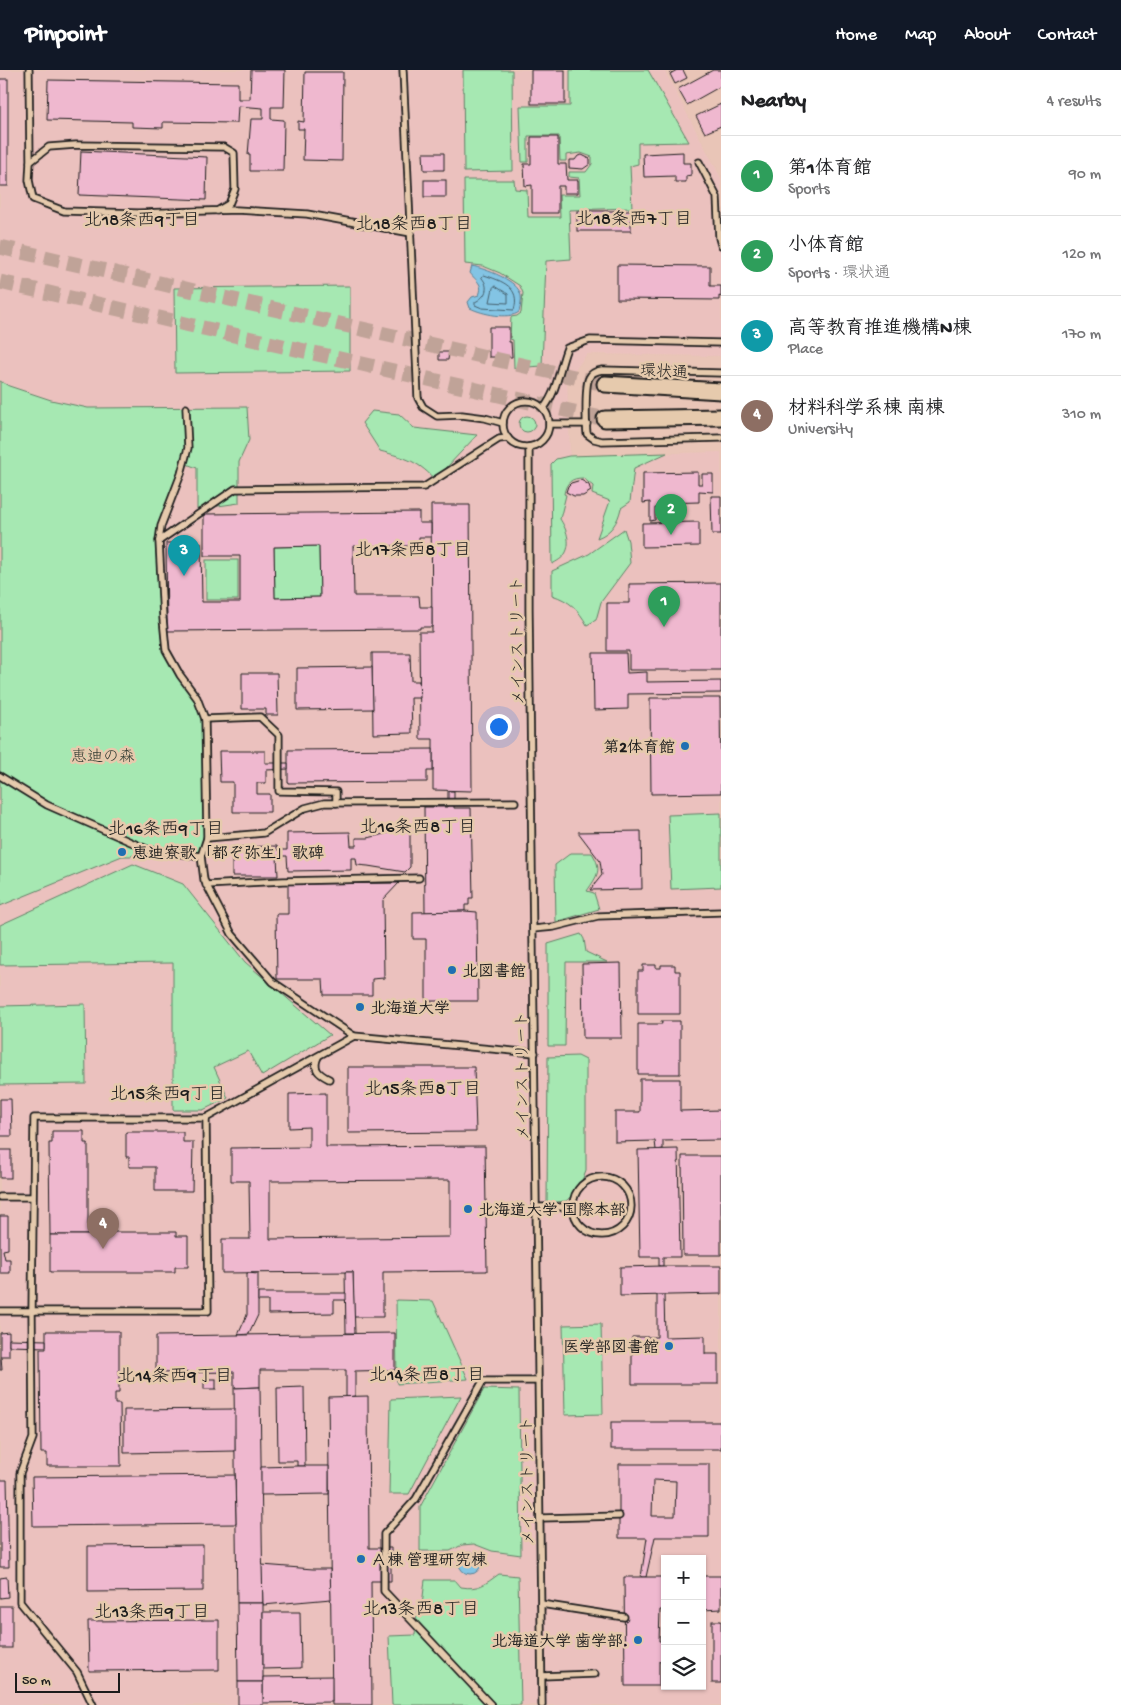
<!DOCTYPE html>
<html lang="en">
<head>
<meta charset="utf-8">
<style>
	body { margin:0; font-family:"Gochi Hand","Klee One",sans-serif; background:#f6f6f6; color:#202124 }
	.controls { position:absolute; right:15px; bottom:15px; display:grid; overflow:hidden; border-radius:0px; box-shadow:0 1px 4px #0004 }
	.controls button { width:45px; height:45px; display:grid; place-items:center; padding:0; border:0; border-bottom:1px solid #e0e0e0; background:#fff; color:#202124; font:25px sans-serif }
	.scale { position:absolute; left:15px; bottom:12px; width:105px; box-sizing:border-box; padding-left:5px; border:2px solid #1c1c1c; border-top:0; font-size:14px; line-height:18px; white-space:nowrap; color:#1c1c1c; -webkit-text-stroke:4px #e6caad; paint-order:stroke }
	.you { position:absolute; left:498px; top:656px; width:18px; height:18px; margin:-12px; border:4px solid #fff; border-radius:50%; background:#1a73e8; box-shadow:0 0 0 8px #1a73e833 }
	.badge { display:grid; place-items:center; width:32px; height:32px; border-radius:50%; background:#111827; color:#fff; font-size:16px; font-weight:700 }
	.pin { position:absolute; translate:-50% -41px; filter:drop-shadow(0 1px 2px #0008) }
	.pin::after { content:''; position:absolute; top:26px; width:18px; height:15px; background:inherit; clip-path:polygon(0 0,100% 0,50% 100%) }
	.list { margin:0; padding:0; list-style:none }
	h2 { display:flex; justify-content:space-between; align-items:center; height:65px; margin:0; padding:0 20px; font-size:21px }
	h2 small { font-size:16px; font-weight:400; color:#757577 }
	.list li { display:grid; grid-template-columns:32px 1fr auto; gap:15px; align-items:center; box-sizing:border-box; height:80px; padding:0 20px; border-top:1px solid #e0e0e0 }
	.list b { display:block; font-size:19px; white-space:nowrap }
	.list p { margin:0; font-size:16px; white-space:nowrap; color:#757577 }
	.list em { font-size:16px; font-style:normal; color:#757577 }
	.icon { flex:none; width:28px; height:28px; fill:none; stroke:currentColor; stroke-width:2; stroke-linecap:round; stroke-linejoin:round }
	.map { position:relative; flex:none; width:721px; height:1635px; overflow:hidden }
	header { display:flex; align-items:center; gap:30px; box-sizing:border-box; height:70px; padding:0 25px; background:#111827; color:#fff }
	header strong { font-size:24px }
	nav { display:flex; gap:28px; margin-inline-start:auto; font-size:18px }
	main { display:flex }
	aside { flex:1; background:#fff }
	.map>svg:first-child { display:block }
	.built { fill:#ebc1be; fill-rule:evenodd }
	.green { fill:#a6e8b2; stroke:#618267 }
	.water { fill:#83c4e4; stroke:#5a8194 }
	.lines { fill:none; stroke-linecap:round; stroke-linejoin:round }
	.shore { stroke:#455f6c; stroke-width:1 }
	.building { fill:#efb8cf; stroke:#1c1c1c; fill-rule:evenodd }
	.tertiary-tunnel { stroke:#c0a398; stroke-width:15; stroke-dasharray:15 8; stroke-linecap:butt }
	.service-casing { stroke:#1c1c1c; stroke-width:9 }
	.tertiary-casing { stroke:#1c1c1c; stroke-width:19 }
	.service { stroke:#e6caad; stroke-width:5.5 }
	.tertiary { stroke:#e6caad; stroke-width:15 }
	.poi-dot { fill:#1f6fb2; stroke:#e6caad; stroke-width:2 }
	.labels { text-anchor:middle; stroke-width:5; stroke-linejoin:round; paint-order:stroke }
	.street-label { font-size:16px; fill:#1c1c1c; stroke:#e6caad }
	.poi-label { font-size:16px; font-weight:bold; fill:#1c1c1c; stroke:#e6caad; text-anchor:start }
	.park-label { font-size:16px; fill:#313b32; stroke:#e6caad }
	.neighbourhood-label { font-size:18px; fill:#1c1c1c; stroke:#e6caad }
</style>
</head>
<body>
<header>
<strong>Pinpoint</strong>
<nav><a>Home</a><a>Map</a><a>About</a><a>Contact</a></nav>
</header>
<main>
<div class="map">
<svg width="721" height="1635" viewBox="0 0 721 1635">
	<rect width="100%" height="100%" fill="#e9c5b7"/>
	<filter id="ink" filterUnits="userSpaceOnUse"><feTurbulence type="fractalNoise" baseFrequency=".02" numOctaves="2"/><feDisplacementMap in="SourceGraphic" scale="10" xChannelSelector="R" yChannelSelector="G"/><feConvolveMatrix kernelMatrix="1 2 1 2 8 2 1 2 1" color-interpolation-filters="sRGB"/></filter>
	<g filter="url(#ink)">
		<path class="built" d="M0 0H664L721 108V286L587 284 567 310 570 386 721 382V1635H0ZM665 1489H702V1616H665Z"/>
		<g class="green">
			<polygon points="463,0 512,0 513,101 464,102"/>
			<polygon points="570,0 648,0 689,72 638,73 638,94 630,96 632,138 569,140 571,189 546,191 542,296 514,298 513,270 510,269 511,247 517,246 521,243 523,223 520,216 500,203 483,196 465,194 464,110 514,110 515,119 527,120 528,147 560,147 559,125 580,125 579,108 569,107 569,102 586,102 592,94 592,87 581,83 566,85 566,91 560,91 559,66 528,66 528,92 522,92 520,36 570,36"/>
			<polygon points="350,216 350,301 175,303 174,218"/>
			<polygon points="0,311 9,316 51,330 88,338 247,337 249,370 239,392 239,433 197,439 197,398 184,393 159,471 166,580 197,628 205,649 207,768 201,786 122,786 0,836"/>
			<path d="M372 341 399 344 414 358 477 365 447 397 437 412C419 391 406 388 380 381L362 353Z"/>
			<circle cx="527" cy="354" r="8"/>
			<path d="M667 383 634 398 630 432 621 438C618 452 611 463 597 468L610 431 592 424 593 416 583 408C572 408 566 412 564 424L566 425 560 449C566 458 572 473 565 484 563 488 556 492 552 494L551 394 556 389 569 386Z"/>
			<path d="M624 459 628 471 630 493 601 532 596 550 587 555C578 539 570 531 552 525V501L589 484Z"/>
			<polygon points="319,476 320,527 275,528 274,477"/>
			<rect x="206" y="490" width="32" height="40"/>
			<polygon points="721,743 721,817 671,819 668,745"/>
			<path d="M571 783H592C603 800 597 806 587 821L594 823 599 839 556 852 555 795Z"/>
			<polygon points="133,794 183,814 245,892 330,965 262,1006 248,981 214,997 228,1028 203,1040 173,1040 173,893 0,895 0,855"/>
			<polygon points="581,864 584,869 586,882 607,892 566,892 565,976 548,976 548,874"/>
			<polygon points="85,934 86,1014 0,1015 0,936"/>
			<polygon points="578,986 586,990 586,1100 579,1119 566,1131 547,1133 548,987"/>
			<polygon points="396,1230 433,1231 468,1309 397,1314"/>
			<polygon points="601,1254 603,1344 565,1345 563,1255"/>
			<polygon points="484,1319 519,1320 521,1485 492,1481 474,1474 462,1475 450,1481 420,1481 420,1437"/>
			<polygon points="461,1326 409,1424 389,1424 391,1329"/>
			<path d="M499 1504 518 1506 521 1635H392L389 1566 415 1565 417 1544 422 1535 425 1510H455L461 1517C479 1520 485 1514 499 1504Z"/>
		</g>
		<g class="water">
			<path d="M472 196C485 199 519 210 521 226 522 231 520 237 519 242 509 250 482 244 470 238L468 232 472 227 479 225C484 214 476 211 470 203Z"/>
			<circle cx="470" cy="1493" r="11"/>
		</g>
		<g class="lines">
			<g class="shore">
				<path d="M484 205C502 211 521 217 514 240L482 238 475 235V232C486 227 490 217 482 208Z"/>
				<polygon points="495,216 508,224 508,233 490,232 493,218"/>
			</g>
		</g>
		<g class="building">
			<polygon points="251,0 285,0 284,37 271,37 271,49 284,50 283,101 250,101 250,85 248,85 251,49 263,49 263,38 238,36 237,53 163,52 163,58 132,57 132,52 47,50 48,10 238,13 238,29 250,29"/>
			<rect x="531" y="0" width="34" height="34"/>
			<polygon points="677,0 683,0 687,8 675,14 670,4"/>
			<polygon points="713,0 721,0 721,16 687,35 678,19"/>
			<polygon points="305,2 343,2 342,91 303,90 304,59 298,59 298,51 304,52"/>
			<rect x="0" y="9" width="8" height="107"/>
			<polygon points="721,34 721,56 705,63 696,46"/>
			<polygon points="531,67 558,67 558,94 566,94 567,110 578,110 578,123 564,123 564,116 558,116 558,143 532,143 532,115 525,116 524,94 531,94"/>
			<polygon points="81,81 207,87 206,130 79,125"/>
			<polygon points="683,82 683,93 691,93 691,105 686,106 686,112 675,112 675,106 644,107 643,84"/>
			<polygon points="423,83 444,83 444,100 424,100"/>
			<polygon points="582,85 590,89 590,94 583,99 569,98 569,90 575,90 578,86"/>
			<rect x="424" y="110" width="22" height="17"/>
			<rect x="577" y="141" width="54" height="20"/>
			<polygon points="617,195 710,196 710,216 721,216 721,227 719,226 719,230 617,229"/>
			<polygon points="489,257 509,257 509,272 511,272 512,287 489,287"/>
			<polygon points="439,282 449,282 448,290 439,290"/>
			<polygon points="698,402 698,414 702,414 702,404 713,404 713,422 699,421 699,432 662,433 662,438 655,438 655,450 650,451 650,432 643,433 643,403"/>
			<polygon points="581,410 589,415 591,421 583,426 574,426 566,422 568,416 571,413"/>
			<polygon points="711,426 721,426 721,464 712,464"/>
			<polygon points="431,435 470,435 472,721 433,720 433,669 420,669 419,562 432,562"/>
			<path d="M419 442V453H431V467H419V476H353L354 526H419L420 537H432V557H420V559L167 561 166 473H201L202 532H240V486H204V444ZM319 476 320 527 275 528 274 477Z"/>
			<polygon points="699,452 699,476 642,477 642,453"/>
			<polygon points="721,513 721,600 629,600 629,581 607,581 607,533 629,533 629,514"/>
			<polygon points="372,583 410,583 411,611 419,611 420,628 411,628 412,663 373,664"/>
			<polygon points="593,583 626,583 627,603 647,602 647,612 721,611 721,623 628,624 628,639 594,640"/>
			<polygon points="372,597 373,639 297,640 297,598"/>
			<polygon points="242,603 277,603 278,645 266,645 266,639 242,639"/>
			<polygon points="650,628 720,628 721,723 651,724"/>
			<polygon points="433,679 433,701 427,701 427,712 288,713 288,680"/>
			<polygon points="219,681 265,681 265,693 288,693 288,699 266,700 266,713 257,713 257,724 270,724 270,742 233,742 233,712 220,712"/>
			<polygon points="448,721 454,721 454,738 471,738 473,828 469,828 469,835 465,835 465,841 425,842 424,737 448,737"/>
			<polygon points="404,759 410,763 410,797 405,802 368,796 357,795 356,788 351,788 351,800 288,801 287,786 277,786 278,806 232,806 232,777 277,776 277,780 287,780 287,763 350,762 351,776 356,776 356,768 368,768"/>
			<polygon points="641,761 642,819 590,820 602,805 600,791 578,762"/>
			<polygon points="399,813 383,830 384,908 372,909 372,925 324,925 323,909 277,909 276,844 288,844 288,814"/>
			<polygon points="465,841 477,842 478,931 426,931 426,869 413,869 413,842"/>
			<polygon points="621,893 622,968 583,968 582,894"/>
			<polygon points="643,895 656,895 656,898 661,898 661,895 675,895 675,901 680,901 680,944 638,944 638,901 643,901"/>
			<polygon points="661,951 680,951 680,1004 638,1004 638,954 662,954"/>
			<polygon points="348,997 474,997 476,1062 348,1063"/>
			<polygon points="640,1009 680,1009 680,1041 721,1040 721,1070 663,1071 663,1079 656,1080 655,1071 615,1072 615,1042 640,1042"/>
			<path d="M326 1023V1077L485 1076 487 1201 383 1202V1247H354L353 1202 222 1203V1169H250L249 1111H231V1078L309 1077V1057L289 1058V1024ZM450 1110V1167L270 1169V1111Z"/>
			<polygon points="0,1029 11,1029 12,1066 0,1066"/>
			<polygon points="52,1061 84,1061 84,1073 88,1073 88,1165 50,1165 49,1073 52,1073"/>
			<polygon points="126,1062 183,1062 183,1072 193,1072 192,1121 155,1121 155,1097 129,1097 129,1087 126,1087"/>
			<polygon points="678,1079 680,1187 663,1187 663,1196 659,1196 659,1187 640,1187 638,1080"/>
			<rect x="0" y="1080" width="11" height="28"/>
			<polygon points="682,1086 721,1086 721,1185 683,1185"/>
			<polygon points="0,1146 8,1146 8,1179 3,1180 5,1189 10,1189 10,1203 0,1203"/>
			<polygon points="103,1162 176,1162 176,1166 188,1166 188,1197 175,1197 175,1202 50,1202 50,1165 103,1165"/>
			<polygon points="663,1196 721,1196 721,1224 620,1226 620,1197"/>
			<polygon points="345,1202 353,1202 355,1263 346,1263"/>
			<polygon points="247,1203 258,1204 258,1245 249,1264 238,1265 247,1245"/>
			<polygon points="258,1223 346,1223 346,1230 334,1230 334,1243 268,1244 268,1231 258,1231"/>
			<polygon points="657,1225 664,1225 665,1267 705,1266 705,1284 718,1284 718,1314 632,1314 632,1267 657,1267"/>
			<polygon points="46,1261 119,1261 119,1323 115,1323 115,1334 120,1334 121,1396 47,1396 47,1383 41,1383 40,1279 46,1279"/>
			<polygon points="9,1262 9,1286 1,1286 2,1300 0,1300 0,1263"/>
			<polygon points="395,1263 395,1300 355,1301 355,1326 346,1327 346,1300 260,1300 260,1317 234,1318 234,1302 156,1303 156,1266"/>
			<polygon points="9,1269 46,1270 46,1277 9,1276"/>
			<rect x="204" y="1309" width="12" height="10"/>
			<polygon points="260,1317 263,1533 237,1533 234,1318"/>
			<polygon points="304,1317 305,1396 297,1396 297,1391 278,1391 277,1318"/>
			<polygon points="368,1326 369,1478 391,1478 391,1511 371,1511 372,1635 332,1635 328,1327"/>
			<polygon points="235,1339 235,1381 124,1383 124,1340"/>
			<rect x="611" y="1352" width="110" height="27"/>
			<path d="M619 1394H709V1467H655L646 1507H641L647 1468H619ZM653 1410 676 1411 675 1446H652Z"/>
			<polygon points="297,1396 329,1396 329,1424 261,1425 261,1397"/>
			<polygon points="235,1405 236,1454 33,1456 32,1407"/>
			<polygon points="0,1410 7,1410 9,1497 0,1497"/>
			<polygon points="203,1475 203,1521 88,1522 88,1476"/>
			<polygon points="262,1495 313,1499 330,1499 331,1529 263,1535"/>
			<polygon points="702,1506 721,1506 721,1539 702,1540"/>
			<polygon points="7,1507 8,1527 0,1528 0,1508"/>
			<polygon points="624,1507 665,1507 665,1540 660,1540 659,1571 665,1571 665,1597 659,1591 659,1616 625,1616"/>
			<polygon points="237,1533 263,1533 263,1612 238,1612"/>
			<rect x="0" y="1536" width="12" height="42"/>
			<polygon points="263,1542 300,1542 301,1598 263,1599"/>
			<polygon points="219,1550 219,1600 89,1601 88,1551"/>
			<rect x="712" y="1551" width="9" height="62"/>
			<polygon points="332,1606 332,1632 263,1633 263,1607"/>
			<rect x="238" y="1612" width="25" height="23"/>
		</g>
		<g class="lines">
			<g class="tertiary-tunnel">
				<polyline points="0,177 605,314"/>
				<polyline points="0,212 605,349"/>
			</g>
			<g class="service-casing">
				<g id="service">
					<polyline points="29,0 30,92"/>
					<polyline points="403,0 418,328 423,337 437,346 462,345 485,348 503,353"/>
					<polyline points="699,92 717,127 719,168 721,175"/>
					<polyline points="217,141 229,134 235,119 234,83 224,77 76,75 49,77 30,92 29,110 33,129 64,141 138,143 237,140 307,144 411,163"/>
					<path d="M721 303 602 300C596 301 591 303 589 308 585 315 586 354 587 364L594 369 602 371 721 368"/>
					<circle cx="526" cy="354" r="23"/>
					<polyline points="186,338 188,378 181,404 161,456 159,471 163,549 166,580 180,605 197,628 205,649 207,768 201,786"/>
					<path d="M544 338C558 320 559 298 567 278L590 270 721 273"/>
					<polyline points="549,354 587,354"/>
					<polyline points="529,377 529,539 542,1635"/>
					<polyline points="159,471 235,419 424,417 499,369 508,368"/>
					<polyline points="205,649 260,647 279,665 279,721 336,722 336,733"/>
					<polyline points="0,706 47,735 149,780 201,786 204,810 232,864 273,912 354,966"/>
					<polyline points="207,768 264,763 305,738 324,733 515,732"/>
					<polyline points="206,815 283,811 419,808"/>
					<polyline points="533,859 554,857 598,846 721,842"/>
					<path d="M318 987C312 999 319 1004 329 1009"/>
					<circle cx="602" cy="1136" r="29"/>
					<polyline points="0,1127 32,1127"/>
					<polyline points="537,1137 574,1137"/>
					<polyline points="0,1241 32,1241 34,1048 206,1048"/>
					<polyline points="541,1448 619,1446"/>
					<polyline points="541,1534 624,1547"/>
					<polyline points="542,1606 595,1604"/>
					<polyline points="93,1635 77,1602 20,1532 20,1403 33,1368 32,1241 208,1241 206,1048 354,966 535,983"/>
					<polyline points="491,1635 384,1521 384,1464 416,1429 483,1311 538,1311"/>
				</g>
			</g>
			<g class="tertiary-casing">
				<g id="tertiary">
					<polyline points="605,314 721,321"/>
					<polyline points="605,349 721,347"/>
				</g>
			</g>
			<use href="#service" class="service"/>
			<use href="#tertiary" class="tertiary"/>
		</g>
	</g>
	<g class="poi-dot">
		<circle cx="685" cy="676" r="5"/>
		<circle cx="122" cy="782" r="5"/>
		<circle cx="452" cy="900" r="5"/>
		<circle cx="360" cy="937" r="5"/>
		<circle cx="468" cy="1139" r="5"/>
		<circle cx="669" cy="1276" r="5"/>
		<circle cx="361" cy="1489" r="5"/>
		<circle cx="638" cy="1570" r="5"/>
	</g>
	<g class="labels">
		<g class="street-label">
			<text transform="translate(664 300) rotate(3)" y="6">環状通</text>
			<text transform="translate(516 571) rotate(-91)" y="6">メインストリート</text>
			<text transform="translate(521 1006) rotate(-91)" y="6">メインストリート</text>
			<text transform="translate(526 1411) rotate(-91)" y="6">メインストリート</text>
		</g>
		<g class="poi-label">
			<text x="675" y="682" text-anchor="end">第2体育館</text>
			<text x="132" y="788">恵迪寮歌「都ぞ弥生」歌碑</text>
			<text x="462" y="906">北図書館</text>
			<text x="370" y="943">北海道大学</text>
			<text x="478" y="1145">北海道大学 国際本部</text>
			<text x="659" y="1282" text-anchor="end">医学部図書館</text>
			<text x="371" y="1495">Ａ棟 管理研究棟</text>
			<text x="628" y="1576" text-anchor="end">北海道大学 歯学部.</text>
		</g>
		<g class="park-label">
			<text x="103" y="691">恵迪の森</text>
		</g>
		<g class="neighbourhood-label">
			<text x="634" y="154">北18条西7丁目</text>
			<text x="142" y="155">北18条西9丁目</text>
			<text x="414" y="159">北18条西8丁目</text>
			<text x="413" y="485">北17条西8丁目</text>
			<text x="418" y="762">北16条西8丁目</text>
			<text x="166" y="764">北16条西9丁目</text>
			<text x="423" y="1024">北15条西8丁目</text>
			<text x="168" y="1029">北15条西9丁目</text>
			<text x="427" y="1310">北14条西8丁目</text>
			<text x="175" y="1311">北14条西9丁目</text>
			<text x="421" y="1544">北13条西8丁目</text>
			<text x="152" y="1547">北13条西9丁目</text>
		</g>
	</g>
</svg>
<div class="controls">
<button>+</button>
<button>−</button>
<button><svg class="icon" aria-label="layers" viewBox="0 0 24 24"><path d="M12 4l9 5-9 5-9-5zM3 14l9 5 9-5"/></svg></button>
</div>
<div class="scale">50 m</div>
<div class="you"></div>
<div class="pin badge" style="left:664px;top:557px;background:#2e9e5b">1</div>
<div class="pin badge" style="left:671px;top:465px;background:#2e9e5b">2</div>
<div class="pin badge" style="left:184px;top:506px;background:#0f9aa8">3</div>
<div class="pin badge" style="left:103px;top:1179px;background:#8d6e63">4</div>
</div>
<aside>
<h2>Nearby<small>4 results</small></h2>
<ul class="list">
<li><span class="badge" style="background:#2e9e5b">1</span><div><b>第1体育館</b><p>Sports</p></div><em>90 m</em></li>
<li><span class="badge" style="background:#2e9e5b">2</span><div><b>小体育館</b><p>Sports · 環状通</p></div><em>120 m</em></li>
<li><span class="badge" style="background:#0f9aa8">3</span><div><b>高等教育推進機構N棟</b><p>Place</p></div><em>170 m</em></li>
<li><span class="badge" style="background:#8d6e63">4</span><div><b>材料科学系棟 南棟</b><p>University</p></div><em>310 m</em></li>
</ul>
</aside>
</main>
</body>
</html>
